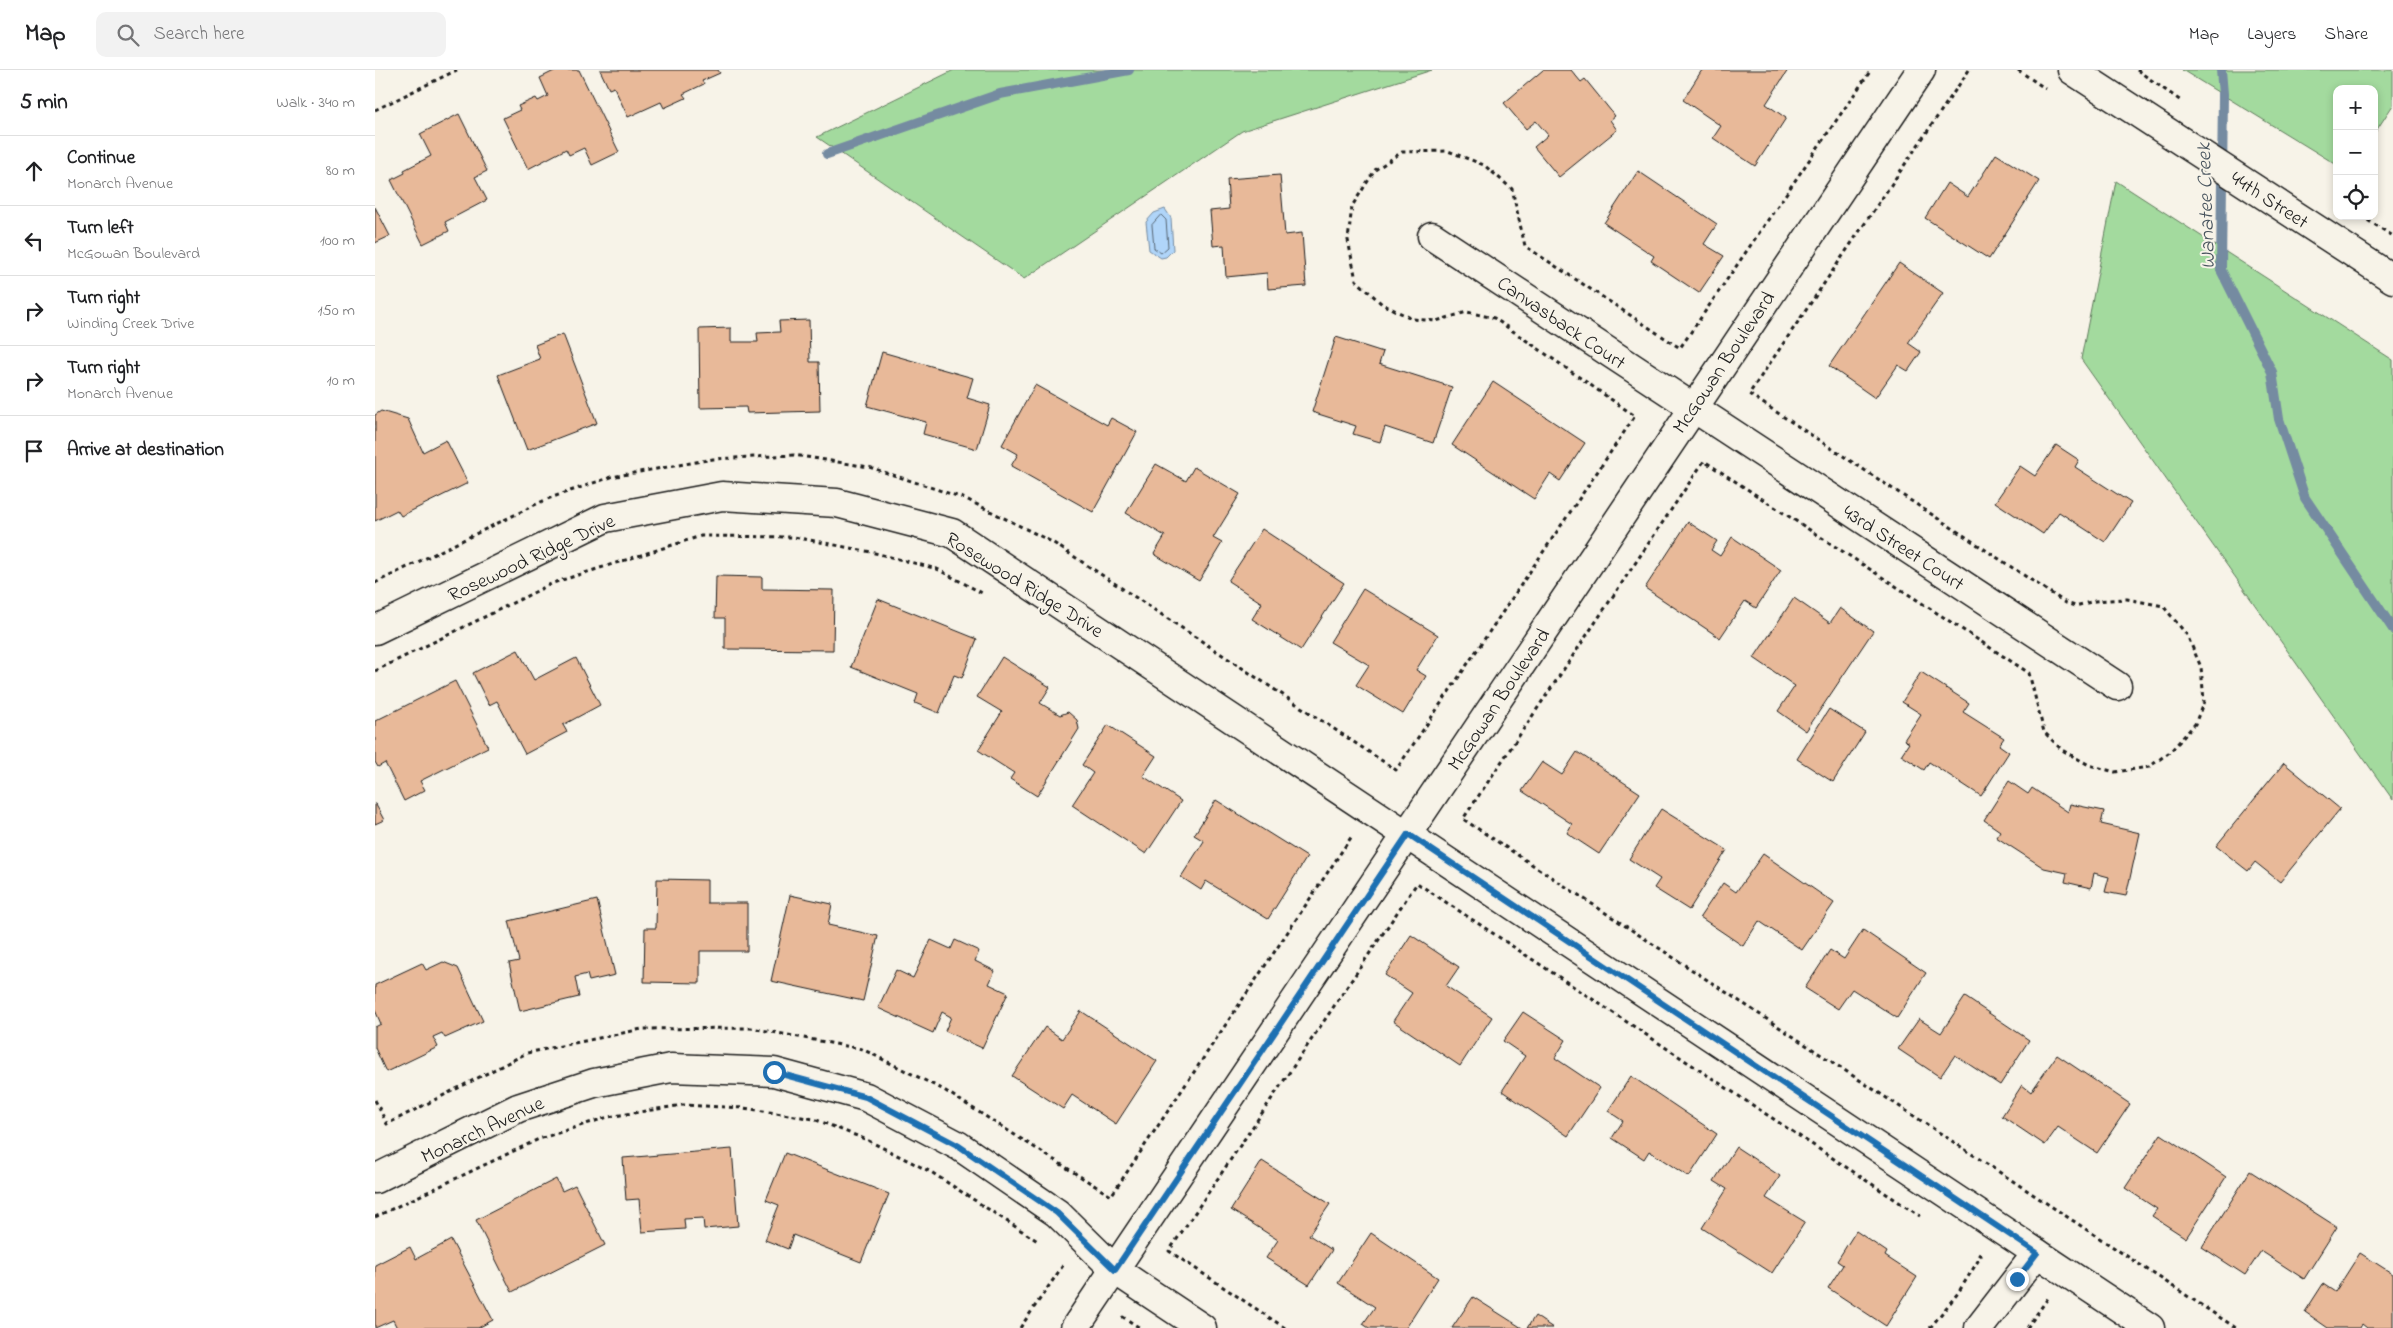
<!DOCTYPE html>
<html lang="en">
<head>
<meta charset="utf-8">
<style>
	body { margin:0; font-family:"Indie Flower",sans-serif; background:#f2f2f2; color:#202124 }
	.controls { position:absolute; right:15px; top:15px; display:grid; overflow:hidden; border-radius:10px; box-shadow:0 2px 8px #0003 }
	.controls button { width:45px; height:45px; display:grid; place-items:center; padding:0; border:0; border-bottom:1px solid #e0e0e0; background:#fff; color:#202124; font:25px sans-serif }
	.stop { position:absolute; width:15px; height:15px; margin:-11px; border:4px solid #1f6fb2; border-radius:50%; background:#fff }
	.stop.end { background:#1f6fb2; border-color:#fff; box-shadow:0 1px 5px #0008 }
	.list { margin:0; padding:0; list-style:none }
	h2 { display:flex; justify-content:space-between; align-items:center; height:65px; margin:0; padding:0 20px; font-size:21px }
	h2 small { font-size:16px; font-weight:400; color:#757577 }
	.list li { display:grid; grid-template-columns:32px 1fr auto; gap:15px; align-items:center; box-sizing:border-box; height:70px; padding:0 20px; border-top:1px solid #e0e0e0 }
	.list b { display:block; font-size:19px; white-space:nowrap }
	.list p { margin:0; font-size:16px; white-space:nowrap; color:#757577 }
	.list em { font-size:16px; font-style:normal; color:#757577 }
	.icon { flex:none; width:28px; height:28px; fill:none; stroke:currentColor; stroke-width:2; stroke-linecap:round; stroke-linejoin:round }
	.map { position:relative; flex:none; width:2018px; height:1258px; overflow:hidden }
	header { display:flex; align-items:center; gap:30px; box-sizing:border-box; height:70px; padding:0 25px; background:#fff; border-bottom:1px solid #e0e0e0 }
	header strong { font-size:24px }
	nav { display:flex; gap:28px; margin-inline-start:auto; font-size:18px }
	.search { width:350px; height:45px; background:#f2f2f2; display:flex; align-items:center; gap:12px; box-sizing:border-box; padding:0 18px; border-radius:10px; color:#757577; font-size:19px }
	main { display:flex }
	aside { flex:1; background:#fff }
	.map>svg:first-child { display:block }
	.green { fill:#a3da9e; stroke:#607b5d }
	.water { fill:#b0d5f9; stroke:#758ba1 }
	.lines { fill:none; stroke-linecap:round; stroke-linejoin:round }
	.shore { stroke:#576674; stroke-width:1 }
	.stream { stroke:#758ba1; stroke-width:10 }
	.building { fill:#e8b999; stroke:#1c1c1c }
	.minor-casing { stroke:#1c1c1c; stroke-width:31 }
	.path { stroke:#1c1c1c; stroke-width:3; stroke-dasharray:4 4; stroke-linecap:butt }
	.minor { stroke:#f7f3e8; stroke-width:28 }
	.route { stroke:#1f6fb2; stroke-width:6 }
	.labels { text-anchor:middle; stroke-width:4; stroke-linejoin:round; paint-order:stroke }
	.street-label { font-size:20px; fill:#1c1c1c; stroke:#f7f3e8 }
	.water-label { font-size:21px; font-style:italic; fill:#48545e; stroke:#f7f3e8 }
</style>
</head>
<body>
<header>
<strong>Map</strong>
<div class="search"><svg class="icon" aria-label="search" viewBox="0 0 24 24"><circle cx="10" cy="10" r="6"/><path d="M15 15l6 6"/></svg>Search here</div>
<nav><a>Map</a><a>Layers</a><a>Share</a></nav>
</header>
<main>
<aside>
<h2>5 min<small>Walk · 340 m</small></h2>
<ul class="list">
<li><svg class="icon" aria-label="ahead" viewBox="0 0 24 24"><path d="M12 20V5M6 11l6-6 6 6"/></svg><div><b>Continue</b><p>Monarch Avenue</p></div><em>80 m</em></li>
<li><svg class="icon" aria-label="left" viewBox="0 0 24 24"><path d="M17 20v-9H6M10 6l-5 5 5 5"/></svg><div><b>Turn left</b><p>McGowan Boulevard</p></div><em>100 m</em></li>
<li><svg class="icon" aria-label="right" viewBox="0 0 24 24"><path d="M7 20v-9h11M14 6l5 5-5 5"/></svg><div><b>Turn right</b><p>Winding Creek Drive</p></div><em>150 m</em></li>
<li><svg class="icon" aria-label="right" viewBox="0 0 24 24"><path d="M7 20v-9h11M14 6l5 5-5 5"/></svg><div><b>Turn right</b><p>Monarch Avenue</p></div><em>10 m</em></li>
<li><svg class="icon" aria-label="arrive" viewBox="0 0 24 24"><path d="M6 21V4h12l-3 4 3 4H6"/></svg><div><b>Arrive at destination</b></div></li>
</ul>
</aside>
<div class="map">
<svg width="2018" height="1258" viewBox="0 0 2018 1258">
	<rect width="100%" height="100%" fill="#f7f3e8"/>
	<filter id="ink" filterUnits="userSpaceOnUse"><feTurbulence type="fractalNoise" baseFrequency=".02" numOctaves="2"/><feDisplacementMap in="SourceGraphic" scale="10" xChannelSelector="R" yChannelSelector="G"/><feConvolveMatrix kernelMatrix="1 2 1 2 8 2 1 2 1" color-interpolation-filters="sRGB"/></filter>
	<g filter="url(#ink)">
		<g class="green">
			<polygon points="579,0 1057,0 867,61 649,209 442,67"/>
			<polygon points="1807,0 2018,0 2018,35 1999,64 1999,19 1962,19 1962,95"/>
			<polygon points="1741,111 2018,290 2018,730 1706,289"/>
		</g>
		<polygon class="water" points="790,139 796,148 798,180 791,187 786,188 774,180 771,152 779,143"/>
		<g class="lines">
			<polygon class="shore" points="786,145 791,150 793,177 786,183 779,178 777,155"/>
			<g class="stream">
				<polyline points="1846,0 1848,24 1846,200 1897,302 1904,349 1930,428 2018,559"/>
				<polyline points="452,84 625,24 754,0"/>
			</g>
		</g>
		<g class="building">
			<polygon points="181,0 204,0 244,82 217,95 209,78 194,85 191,79 153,99 128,48 145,40 143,36 161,28 163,31 173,26 165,8"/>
			<polygon points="225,0 343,0 345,3 327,11 329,14 308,24 311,28 289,38 286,32 253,47 239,17 234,19"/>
			<polygon points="1168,0 1196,0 1206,12 1210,9 1240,46 1235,50 1242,60 1184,107 1159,77 1173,65 1161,51 1151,59 1129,33"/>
			<polygon points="1327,0 1413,0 1391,34 1411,48 1380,96 1338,68 1346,56 1308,30"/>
			<polygon points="84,44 112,101 100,107 112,130 70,152 74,161 48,174 16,110 30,103 29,100 56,86 45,64"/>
			<polygon points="1621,84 1664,111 1614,189 1550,148 1572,113 1593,127"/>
			<polygon points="1263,101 1342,154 1329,174 1349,186 1324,223 1276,191 1279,186 1229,153"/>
			<polygon points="905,105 910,165 927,163 931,216 893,219 892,203 851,207 849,175 838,176 835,141 854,139 852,109"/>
			<polygon points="0,137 15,166 0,173"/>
			<polygon points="1524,193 1568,223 1533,273 1546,282 1533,301 1523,295 1500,328 1454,296"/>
			<polygon points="434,250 435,292 444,292 445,341 372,343 371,337 325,338 324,259 356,258 356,272 383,272 382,263 405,262 404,251"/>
			<polygon points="188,264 222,353 152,380 123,305 165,289 160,275"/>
			<polygon points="961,267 1008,282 1004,294 1077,317 1058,373 1010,357 1005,372 978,364 981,356 937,342"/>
			<polygon points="507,282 598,308 592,328 615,335 602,379 548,364 551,352 492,336"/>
			<polygon points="1118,312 1210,373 1185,411 1175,404 1159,429 1077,375"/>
			<polygon points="660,315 732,355 736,348 762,362 718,442 636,396 643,384 627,375"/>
			<polygon points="6,341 33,349 48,382 71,370 93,413 26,446 22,440 0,451 0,345"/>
			<polygon points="1681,375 1704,390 1700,397 1756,433 1730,472 1684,442 1668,464 1620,432 1645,396 1660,406"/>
			<polygon points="781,394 811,411 819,397 865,424 838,468 847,473 824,511 779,484 790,466 751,443"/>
			<polygon points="1313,452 1342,471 1336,480 1345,486 1357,467 1406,500 1381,538 1370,531 1345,568 1270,518"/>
			<polygon points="887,459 969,513 926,580 877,549 887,533 853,511"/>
			<polygon points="341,506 387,507 387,519 459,520 458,580 350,579 350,548 340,548"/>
			<polygon points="988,519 1063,565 1041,600 1051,606 1028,644 981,615 994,595 955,572"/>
			<polygon points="1419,528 1455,553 1465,538 1498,561 1431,661 1403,641 1420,616 1379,588"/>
			<polygon points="503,529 602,569 587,608 579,605 564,643 540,633 543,624 476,597"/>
			<polygon points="143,580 159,610 201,588 225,635 188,655 192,662 150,684 122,631 114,635 98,603"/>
			<polygon points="627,587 675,617 665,633 685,645 693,642 702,650 704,659 662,726 635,709 639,703 603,680 627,642 602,627"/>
			<polygon points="1546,602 1594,633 1588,642 1629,668 1624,675 1634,682 1606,726 1554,692 1549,700 1526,685 1534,673 1529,670 1546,644 1527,632"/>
			<polygon points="80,611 113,677 45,711 50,720 29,731 10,693 3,697 0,692 0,651"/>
			<polygon points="1454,639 1490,662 1458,712 1422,689"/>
			<polygon points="733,655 781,686 768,706 806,731 771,784 697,735 718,703 707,695"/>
			<polygon points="1202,682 1265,723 1224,784 1192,763 1197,754 1147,721 1167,692 1187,705"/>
			<polygon points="1909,693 1965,739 1905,812 1880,792 1873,801 1841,776"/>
			<polygon points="1634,711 1653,724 1657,718 1693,742 1695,734 1729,741 1726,754 1765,763 1751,826 1730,822 1734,807 1719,803 1716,818 1690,812 1692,803 1669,798 1621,767 1625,761 1609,750"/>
			<polygon points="841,730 932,787 893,849 831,811 826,820 806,807 829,771 819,765"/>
			<polygon points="0,733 9,750 0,754"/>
			<polygon points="1286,739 1352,780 1314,840 1279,818 1285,809 1254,789"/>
			<polygon points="1388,784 1459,833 1427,880 1384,851 1368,876 1325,847 1348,813 1361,822"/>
			<polygon points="282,809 332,810 332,833 372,833 372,881 325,881 325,913 269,912 270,858 281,858"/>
			<polygon points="415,825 457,834 453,855 503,866 488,931 396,911"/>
			<polygon points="222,830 240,905 214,911 212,904 200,907 204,927 145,941 134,893 144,891 134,851"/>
			<polygon points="1488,860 1551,903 1522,948 1477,919 1463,939 1430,918 1455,880 1469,889"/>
			<polygon points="1036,865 1084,897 1071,916 1117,947 1085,996 1018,951 1037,923 1010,905"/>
			<polygon points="556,870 576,879 580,870 604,881 600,891 620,901 614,914 633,923 607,978 570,961 576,947 567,942 558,963 503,938 521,900 538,908"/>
			<polygon points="68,892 83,898 108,951 70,968 67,963 58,967 63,977 11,1002 0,978 0,957 6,954 0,940 0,915 47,893 51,900"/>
			<polygon points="1590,927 1654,970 1625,1015 1580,985 1565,1007 1523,979 1544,949 1566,963"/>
			<polygon points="706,941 782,991 741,1054 697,1025 688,1039 637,1006 670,957 687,969"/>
			<polygon points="1148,942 1191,970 1180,988 1225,1018 1193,1066 1127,1021 1150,986 1128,971"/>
			<polygon points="1682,985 1755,1034 1722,1083 1683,1057 1670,1075 1627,1046 1647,1015 1656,1022"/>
			<polygon points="1256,1006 1342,1064 1314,1107 1274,1081 1269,1089 1237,1068 1248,1051 1233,1041"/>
			<polygon points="1786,1064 1851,1107 1811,1168 1777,1146 1782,1139 1750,1118"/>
			<polygon points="1361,1077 1405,1106 1391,1128 1430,1152 1397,1203 1327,1158 1352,1119 1339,1111"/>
			<polygon points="357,1079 363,1156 329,1159 328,1148 309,1149 310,1159 267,1162 264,1129 251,1130 248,1088"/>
			<polygon points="410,1083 514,1124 486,1192 418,1165 413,1179 390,1170 404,1135 391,1130"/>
			<polygon points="887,1091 955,1134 934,1165 957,1180 934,1215 891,1188 903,1170 856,1140"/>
			<polygon points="1875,1101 1962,1157 1929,1209 1886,1181 1870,1205 1827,1177"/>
			<polygon points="181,1109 187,1121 200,1115 230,1175 137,1222 101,1150"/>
			<polygon points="1481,1161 1512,1182 1510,1186 1542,1207 1511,1256 1453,1218 1468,1195 1462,1191"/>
			<polygon points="996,1163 1063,1208 1031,1258 994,1258 988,1254 1000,1237 963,1213"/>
			<polygon points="76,1170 118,1250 103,1258 22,1258 18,1250 0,1258 0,1195 35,1177 41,1189"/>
			<polygon points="1985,1183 2018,1204 2018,1258 1992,1258 1987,1254 1985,1258 1953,1258 1930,1242 1948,1214 1960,1222"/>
			<polygon points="1098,1227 1147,1258 1077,1258"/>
			<polygon points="1160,1246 1178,1258 1152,1258"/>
		</g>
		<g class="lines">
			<g class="minor-casing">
				<g id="minor">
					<polyline points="1697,0 2018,209"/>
					<polyline points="1057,166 1742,616"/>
					<polyline points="0,560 230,448 347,426 462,433 577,463 1775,1258"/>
					<polyline points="0,1109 143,1038 219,1013 296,998 399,1002 491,1027 584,1076 682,1143 740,1200 827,1258"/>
					<polyline points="700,1258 1546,0"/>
					<polyline points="1604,1258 1662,1183"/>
				</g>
			</g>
			<g class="path">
				<polyline points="1594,0 1374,324 1691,533 1700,536 1720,531 1752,529 1788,536 1812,565 1826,597 1829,631 1820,654 1796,681 1774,697 1740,702 1714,695 1687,680 1669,662 1654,603 1329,391 1088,749 1861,1258"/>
				<polyline points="1643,0 1671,19"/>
				<polyline points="1762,0 1806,31"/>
				<polyline points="0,40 82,0"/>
				<polyline points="1986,146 2018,166"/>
				<polyline points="0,513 172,429 236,407 338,389 419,385 494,397 591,429 677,472 1021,700 1260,346 1119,248 1092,242 1061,251 1038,249 1007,234 981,210 973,170 977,136 1000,100 1027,82 1073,81 1109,95 1137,119 1150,176 1305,278 1496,0"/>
				<polyline points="0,601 178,513 326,466 419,467 496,482 562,499 607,523"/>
				<polyline points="0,1030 12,1054 152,983 267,959 376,958 487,979 569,1020 736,1126 977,766"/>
				<polyline points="0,1147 164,1069 233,1047 308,1035 369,1038 439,1049 492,1070 556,1102 664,1172"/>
				<polyline points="747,1248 748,1247 765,1258"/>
				<polyline points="645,1258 689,1194"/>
				<polyline points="910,1258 794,1181 1042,813 1545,1146"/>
				<polyline points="1555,1258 1583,1223 1606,1186 1603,1184"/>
				<polyline points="1652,1258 1673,1228"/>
			</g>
			<use href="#minor" class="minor"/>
		</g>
	</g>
	<g class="lines" filter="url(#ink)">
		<polyline class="route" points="399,1002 491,1027 584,1076 682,1143 740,1200 1033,764 1662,1183 1642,1209"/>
	</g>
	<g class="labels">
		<g class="street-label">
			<text transform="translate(1895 129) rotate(33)" y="7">44th Street</text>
			<text transform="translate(1187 252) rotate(34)" y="7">Canvasback Court</text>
			<text transform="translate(1348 292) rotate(-56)" y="7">McGowan Boulevard</text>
			<text transform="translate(1529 477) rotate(33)" y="7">43rd Street Court</text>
			<text transform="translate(156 487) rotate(-25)" y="7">Rosewood Ridge Drive</text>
			<text transform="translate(650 514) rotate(32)" y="7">Rosewood Ridge Drive</text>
			<text transform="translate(1123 629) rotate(-56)" y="7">McGowan Boulevard</text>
			<text transform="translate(107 1059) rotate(-25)" y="7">Monarch Avenue</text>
		</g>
		<g class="water-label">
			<text transform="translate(1830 136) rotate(-92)" y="7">Wanatee Creek</text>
		</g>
	</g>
</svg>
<div class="controls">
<button>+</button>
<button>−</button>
<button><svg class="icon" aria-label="locate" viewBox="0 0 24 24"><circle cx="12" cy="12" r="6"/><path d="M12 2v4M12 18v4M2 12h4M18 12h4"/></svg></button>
</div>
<div class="stop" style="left:399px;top:1002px"></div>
<div class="stop end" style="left:1642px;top:1209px"></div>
</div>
</main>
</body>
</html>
